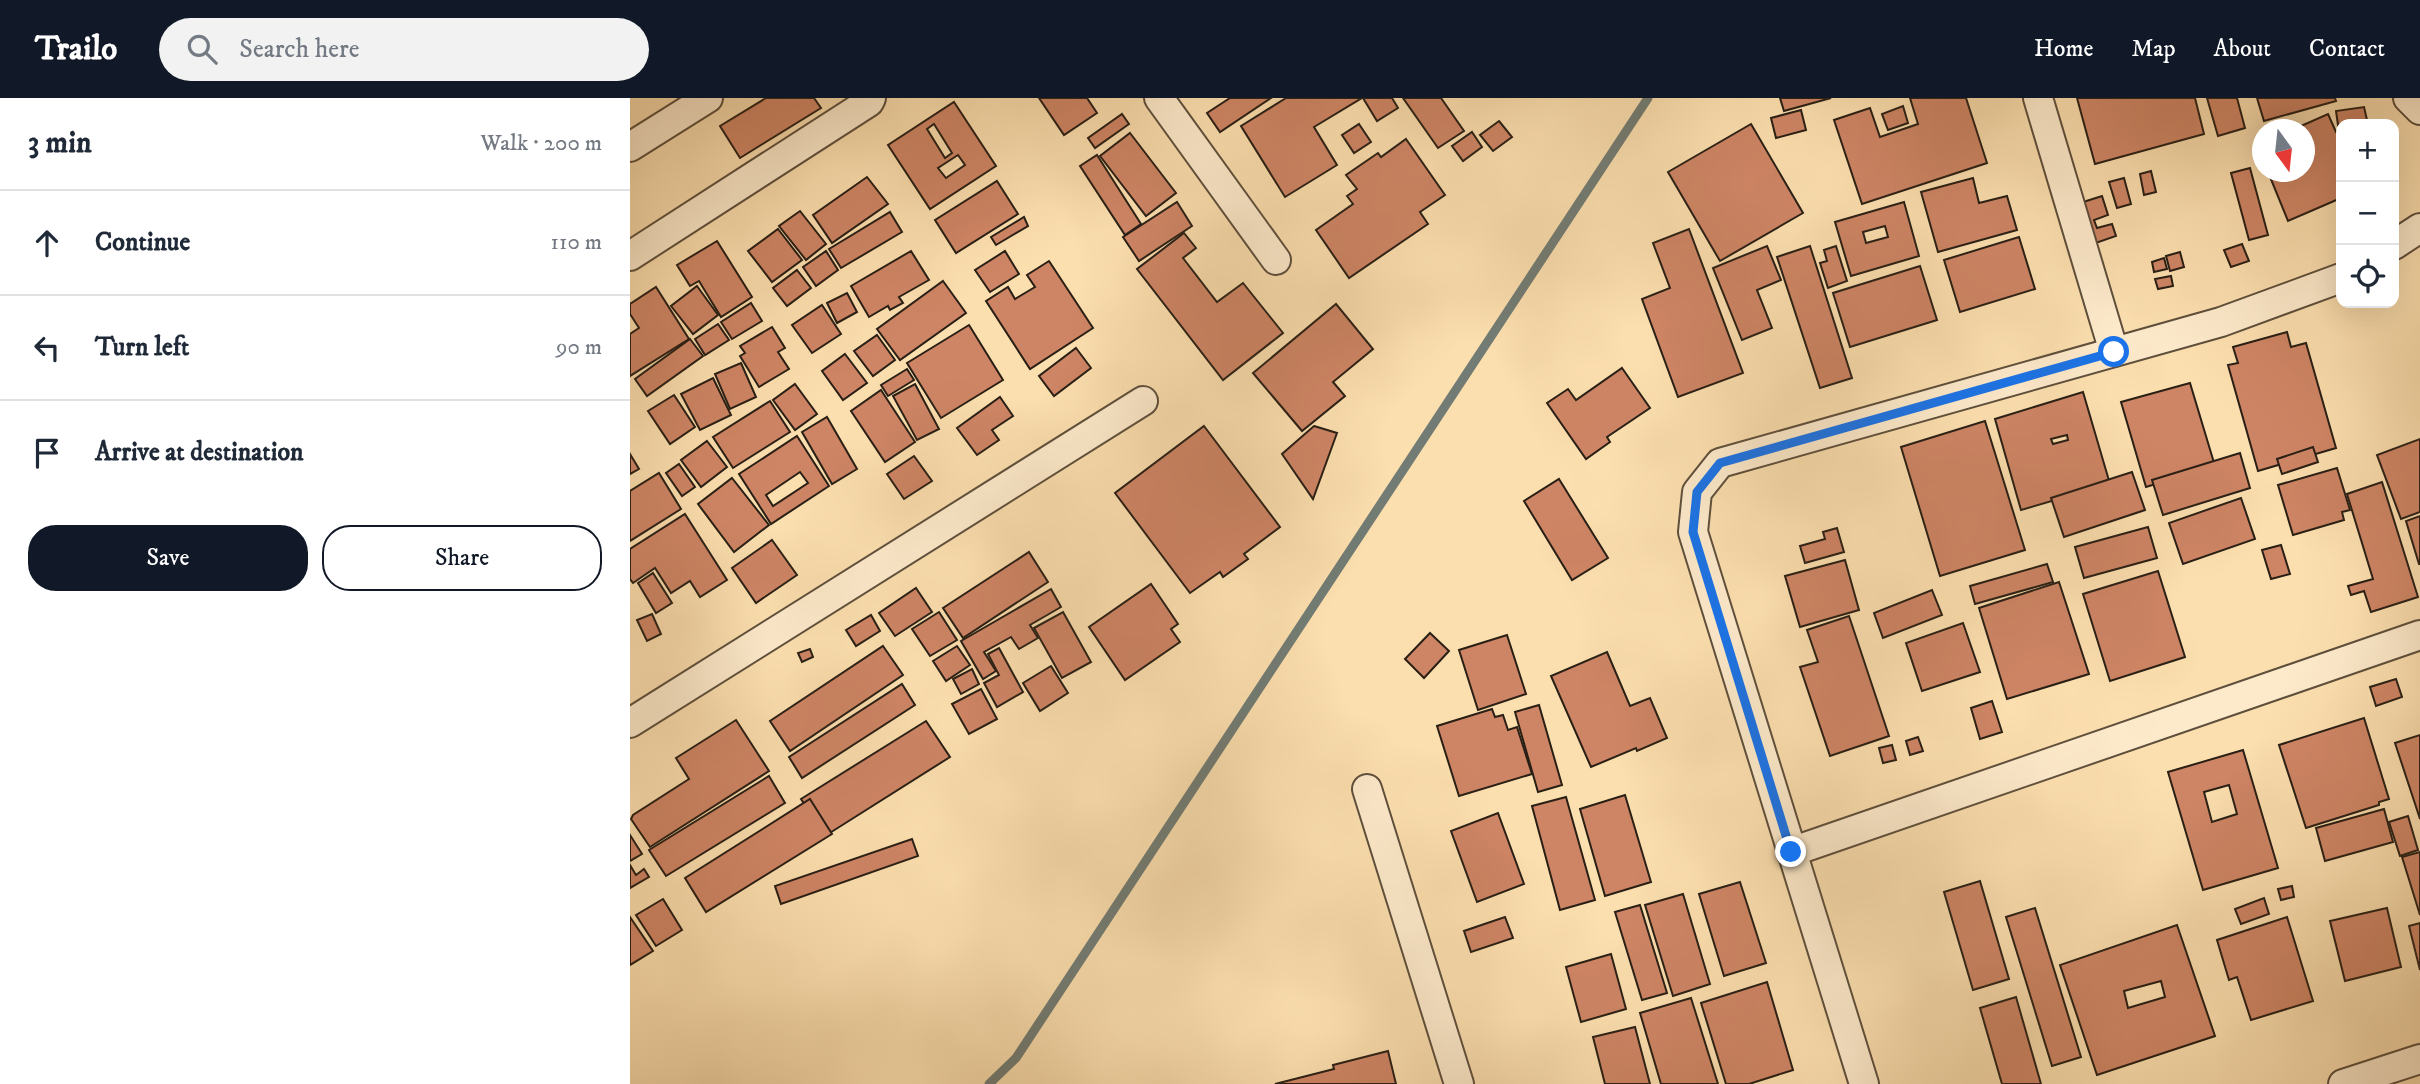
<!DOCTYPE html>
<html lang="en">
<head>
<meta charset="utf-8">
<style>
	body { margin:0; font-family:"IM FELL DW Pica",serif; background:#f2f2f3; color:#1f2937 }
	.controls { position:absolute; right:21px; top:21px; display:grid; overflow:hidden; border-radius:14px; box-shadow:0 7px 28px #0002 }
	.controls button { width:63px; height:63px; display:grid; place-items:center; padding:0; border:0; border-bottom:2px solid #e0e1e3; background:#fff; color:#1f2937; font:35px sans-serif }
	.compass { position:absolute; left:1622px; top:21px; width:63px; height:63px; border-radius:50%; background:#fff; box-shadow:0 7px 28px #0002; rotate:165deg }
	.stop { position:absolute; width:21px; height:21px; margin:-16px; border:5px solid #1a73e8; border-radius:50%; background:#fff }
	.stop.end { background:#1a73e8; border-color:#fff; box-shadow:0 2px 7px #0008 }
	.list { margin:0; padding:0; list-style:none }
	h2 { display:flex; justify-content:space-between; align-items:center; height:91px; margin:0; padding:0 28px; font-size:30px }
	h2 small { font-size:23px; font-weight:400; color:#747a83 }
	.list li { display:grid; grid-template-columns:46px 1fr auto; gap:21px; align-items:center; box-sizing:border-box; height:105px; padding:0 28px; border-top:2px solid #e0e1e3 }
	.list b { display:block; font-size:26px; white-space:nowrap }
	.list em { font-size:23px; font-style:normal; color:#747a83 }
	.actions { display:flex; gap:14px; padding:21px 28px }
	.actions a { flex:1; padding:16px 0; border:2px solid #111827; border-radius:28px; text-align:center; font-size:24px; color:#111827 }
	.actions .main { background:#111827; color:#fff }
	.icon { flex:none; width:38px; height:38px; fill:none; stroke:currentColor; stroke-width:2; stroke-linecap:round; stroke-linejoin:round }
	.map { position:relative; flex:none; width:1790px; height:986px; overflow:hidden }
	header { display:flex; align-items:center; gap:42px; box-sizing:border-box; height:98px; padding:0 35px; background:#111827; color:#fff }
	header strong { font-size:33px }
	nav { display:flex; gap:38px; margin-inline-start:auto; font-size:24px }
	.search { width:490px; height:63px; background:#f2f2f3; display:flex; align-items:center; gap:18px; box-sizing:border-box; padding:0 24px; border-radius:38px; color:#747a83; font-size:26px }
	main { display:flex }
	aside { flex:1; background:#fff }
	.map>svg:first-child { display:block }
	.lines { fill:none; stroke-linecap:round; stroke-linejoin:round }
	.stream { stroke:#727c74; stroke-width:9 }
	.building { fill:#ce8565; stroke:#291f15; stroke-width:2; fill-rule:evenodd }
	.street-casing { stroke:#5e4f3c; stroke-width:32 }
	.street { stroke:#fdeacb; stroke-width:28 }
	.route { stroke:#1a73e8; stroke-width:9 }
</style>
</head>
<body>
<header>
<strong>Trailo</strong>
<div class="search"><svg class="icon" aria-label="search" viewBox="0 0 24 24"><circle cx="10" cy="10" r="6"/><path d="M15 15l6 6"/></svg>Search here</div>
<nav><a>Home</a><a>Map</a><a>About</a><a>Contact</a></nav>
</header>
<main>
<aside>
<h2>3 min<small>Walk · 200 m</small></h2>
<ul class="list">
<li><svg class="icon" aria-label="ahead" viewBox="0 0 24 24"><path d="M12 20V5M6 11l6-6 6 6"/></svg><div><b>Continue</b></div><em>110 m</em></li>
<li><svg class="icon" aria-label="left" viewBox="0 0 24 24"><path d="M17 20v-9H6M10 6l-5 5 5 5"/></svg><div><b>Turn left</b></div><em>90 m</em></li>
<li><svg class="icon" aria-label="arrive" viewBox="0 0 24 24"><path d="M6 21V4h12l-3 4 3 4H6"/></svg><div><b>Arrive at destination</b></div></li>
</ul>
<div class="actions"><a class="main">Save</a><a>Share</a></div>
</aside>
<div class="map">
<svg width="1790" height="986" viewBox="0 0 1790 986">
	<rect width="100%" height="100%" fill="#fcdfaf"/>
	<filter id="stains"><feTurbulence type="fractalNoise" baseFrequency=".00286" numOctaves="4"/><feColorMatrix values="0 0 0 0 .2 0 0 0 0 .09 0 0 0 0 .02 0 0 0 .5 -.17"/></filter>
	<radialGradient id="worn" r=".72"><stop offset=".6" stop-color="#630" stop-opacity="0"/><stop offset="1" stop-color="#630" stop-opacity=".3"/></radialGradient>
	<g class="lines">
		<polyline class="stream" points="359,986 386,960 1018,0"/>
	</g>
	<g class="building">
		<polygon points="136,0 184,0 191,10 110,60 90,28"/>
		<polygon points="409,0 457,0 467,15 434,37"/>
		<polygon points="600,0 641,0 590,34 577,15"/>
		<polygon points="656,0 732,0 684,29 707,67 655,99 611,28"/>
		<polygon points="733,0 762,0 768,10 747,23"/>
		<polygon points="773,0 811,0 834,33 808,50"/>
		<polygon points="1150,0 1201,0 1154,13"/>
		<polygon points="1280,0 1336,0 1357,65 1232,106 1204,22 1240,10 1250,39 1288,26"/>
		<polygon points="1447,0 1565,0 1574,36 1465,66"/>
		<polygon points="1577,0 1607,0 1615,30 1588,38"/>
		<polygon points="1627,0 1705,0 1706,3 1634,23"/>
		<path d="M324 4 366 68 300 111 258 47ZM304 26 322 55 315 60 297 31ZM328 57 335 67 316 80 308 70Z"/>
		<polygon points="1273,8 1278,25 1258,32 1252,16"/>
		<polygon points="1734,9 1737,22 1708,27 1706,13"/>
		<polygon points="1171,12 1176,32 1146,40 1141,20"/>
		<polygon points="492,16 499,26 465,50 458,40"/>
		<polygon points="1698,16 1706,34 1711,31 1711,100 1658,123 1638,74 1674,74 1674,32 1662,32"/>
		<polygon points="869,23 882,39 863,53 850,37"/>
		<polygon points="729,26 741,44 724,55 712,37"/>
		<polygon points="1121,26 1173,115 1090,163 1038,74"/>
		<polygon points="842,34 852,49 833,63 822,48"/>
		<polygon points="500,35 546,95 516,118 470,58"/>
		<polygon points="776,41 815,97 790,114 798,126 719,180 686,132 723,106 717,98 727,91 716,77 748,55 751,59"/>
		<polygon points="1632,44 1632,61 1626,46"/>
		<polygon points="467,57 511,126 495,137 450,68"/>
		<polygon points="1620,70 1638,137 1619,142 1601,75"/>
		<polygon points="1521,73 1526,94 1514,97 1510,76"/>
		<polygon points="237,79 258,106 202,145 183,117"/>
		<polygon points="1343,80 1349,105 1377,98 1387,132 1308,154 1291,94"/>
		<polygon points="1494,80 1501,106 1487,110 1479,84"/>
		<polygon points="367,83 388,116 326,155 305,122"/>
		<polygon points="1472,98 1478,117 1464,122 1467,130 1482,126 1486,138 1460,147 1447,106"/>
		<polygon points="547,104 562,128 509,163 493,139"/>
		<path d="M1274 104 1289 158 1221 178 1205 124ZM1255 128 1258 139 1236 145 1233 134Z"/>
		<polygon points="170,113 196,146 176,162 149,128"/>
		<polygon points="260,114 272,134 211,170 199,151"/>
		<polygon points="394,119 398,128 366,147 361,139"/>
		<polygon points="148,131 172,162 142,184 118,153"/>
		<polygon points="1059,131 1113,275 1048,299 1012,201 1040,190 1023,145"/>
		<polygon points="554,135 566,150 553,160 587,204 613,185 653,235 593,282 507,171"/>
		<polygon points="1389,139 1405,191 1330,214 1314,162"/>
		<polygon points="87,143 122,199 91,219 69,183 60,188 47,167"/>
		<polygon points="1612,146 1619,163 1601,169 1594,152"/>
		<polygon points="1137,148 1151,182 1127,192 1142,230 1112,242 1083,170"/>
		<polygon points="1180,148 1222,280 1190,290 1147,159"/>
		<polygon points="1206,148 1217,183 1198,190 1190,165 1197,163 1194,152"/>
		<polygon points="196,153 208,172 186,188 173,169"/>
		<polygon points="281,153 299,182 269,199 273,205 260,212 258,208 239,219 221,188"/>
		<polygon points="375,153 389,176 360,194 345,172"/>
		<polygon points="1550,154 1554,169 1540,173 1536,158"/>
		<polygon points="1534,160 1537,171 1524,174 1522,164"/>
		<polygon points="419,163 463,230 400,271 356,203 378,189 385,201 405,189 397,177"/>
		<polygon points="1290,168 1307,222 1220,249 1203,195"/>
		<polygon points="167,172 181,190 157,208 143,190"/>
		<polygon points="1541,178 1543,188 1528,191 1525,181"/>
		<polygon points="313,183 336,215 270,262 247,231"/>
		<polygon points="67,188 88,217 63,236 41,208"/>
		<polygon points="26,189 59,241 0,278 0,236 9,230 0,216 0,206"/>
		<polygon points="217,195 227,214 207,225 197,205"/>
		<polygon points="121,205 132,223 102,241 91,224"/>
		<polygon points="706,206 743,251 703,284 715,298 672,333 623,275"/>
		<polygon points="192,207 211,236 182,255 162,227"/>
		<polygon points="88,226 99,242 75,257 65,241"/>
		<polygon points="339,227 373,282 311,320 277,265"/>
		<polygon points="142,229 155,250 148,254 159,271 129,289 110,258 115,255 110,248"/>
		<polygon points="1657,234 1661,249 1676,245 1706,350 1628,373 1598,267 1608,265 1603,249"/>
		<polygon points="247,237 265,262 243,278 224,253"/>
		<polygon points="60,241 73,258 17,298 5,281"/>
		<polygon points="446,250 461,270 424,298 409,278"/>
		<polygon points="215,256 237,285 213,302 192,273"/>
		<polygon points="111,265 126,299 100,311 85,276"/>
		<polygon points="992,270 1020,310 977,339 980,344 956,361 917,305 938,291 946,302"/>
		<polygon points="277,271 284,282 258,298 251,287"/>
		<polygon points="83,280 101,317 70,332 51,296"/>
		<polygon points="1560,285 1585,368 1516,389 1491,304"/>
		<polygon points="165,286 187,316 165,332 143,302"/>
		<polygon points="285,286 309,331 287,342 263,298"/>
		<polygon points="251,292 285,344 255,364 221,313"/>
		<path d="M1453 294 1480 386 1391 412 1365 321ZM1437 337 1438 342 1423 346 1421 341Z"/>
		<polygon points="44,297 65,329 40,346 18,313"/>
		<polygon points="370,299 383,318 362,332 369,342 347,357 327,330"/>
		<polygon points="140,303 160,334 103,370 83,339"/>
		<polygon points="197,319 227,371 202,386 172,334"/>
		<polygon points="1355,323 1395,452 1310,478 1271,349"/>
		<polygon points="574,328 650,429 614,456 618,461 593,479 590,474 560,495 485,395"/>
		<polygon points="684,328 707,335 683,401 652,356"/>
		<path d="M167 338 199 388 141 426 109 376ZM170 374 178 385 143 408 136 397Z"/>
		<polygon points="1790,341 1790,414 1771,421 1747,357"/>
		<polygon points="77,343 97,369 71,389 51,362"/>
		<polygon points="1683,349 1688,364 1652,376 1647,361"/>
		<polygon points="1610,355 1620,390 1533,417 1522,382"/>
		<polygon points="0,356 9,371 0,376"/>
		<polygon points="284,358 302,383 274,401 257,376"/>
		<polygon points="49,366 65,389 52,398 36,375"/>
		<polygon points="1707,370 1720,412 1712,414 1714,422 1663,437 1648,387"/>
		<polygon points="1502,374 1515,412 1434,439 1421,400"/>
		<polygon points="29,375 51,411 0,443 0,393"/>
		<polygon points="102,380 139,427 104,454 68,406"/>
		<polygon points="929,381 978,460 942,482 894,403"/>
		<polygon points="1752,384 1788,499 1741,514 1734,493 1721,497 1718,488 1743,481 1717,396"/>
		<polygon points="1611,400 1625,441 1553,466 1539,425"/>
		<polygon points="55,416 97,482 70,499 60,483 41,495 25,470 3,485 0,481 0,451"/>
		<polygon points="1790,418 1790,466 1789,466 1776,423"/>
		<polygon points="1518,429 1527,460 1454,480 1445,449"/>
		<polygon points="1207,430 1214,454 1175,465 1170,448 1195,441 1193,434"/>
		<polygon points="142,442 167,477 126,505 102,470"/>
		<polygon points="1651,447 1660,476 1641,481 1632,452"/>
		<polygon points="399,454 418,484 333,540 313,510"/>
		<polygon points="1215,462 1229,512 1170,529 1155,478"/>
		<polygon points="1417,466 1423,484 1345,506 1340,488"/>
		<polygon points="1528,473 1555,559 1480,583 1453,496"/>
		<polygon points="23,475 42,505 26,515 8,485"/>
		<polygon points="1429,484 1459,576 1377,601 1349,510"/>
		<polygon points="521,486 548,526 541,531 550,544 495,582 459,529"/>
		<polygon points="286,490 302,514 265,538 249,515"/>
		<polygon points="421,491 431,509 400,527 408,540 389,551 381,539 354,554 366,573 353,581 331,543"/>
		<polygon points="1302,492 1312,517 1253,540 1244,515"/>
		<polygon points="309,514 327,542 300,558 282,531"/>
		<polygon points="433,514 461,564 432,580 404,530"/>
		<polygon points="22,516 31,536 17,543 7,522"/>
		<polygon points="241,517 250,533 226,548 216,532"/>
		<polygon points="1219,518 1259,638 1200,658 1170,569 1188,564 1177,532"/>
		<polygon points="1333,525 1350,574 1292,593 1276,545"/>
		<polygon points="800,535 819,553 794,580 775,561"/>
		<polygon points="877,537 896,596 848,612 829,552"/>
		<polygon points="253,548 273,577 160,653 140,623"/>
		<polygon points="327,548 340,567 316,583 303,563"/>
		<polygon points="369,550 393,594 367,609 354,585 369,577 358,556"/>
		<polygon points="180,551 183,559 172,564 168,555"/>
		<polygon points="977,554 1000,608 1020,600 1037,640 1007,653 1006,650 961,669 921,578"/>
		<polygon points="421,568 438,595 410,613 393,585"/>
		<polygon points="342,571 349,586 331,596 323,581"/>
		<polygon points="1766,581 1772,599 1746,608 1740,589"/>
		<polygon points="272,586 285,607 172,680 159,659"/>
		<polygon points="351,591 367,621 339,636 322,606"/>
		<polygon points="1362,603 1372,634 1350,641 1341,610"/>
		<polygon points="909,607 932,687 908,694 885,614"/>
		<polygon points="862,611 865,619 873,617 878,632 887,629 902,676 829,698 807,628"/>
		<polygon points="1734,620 1759,701 1749,704 1749,707 1676,730 1649,647"/>
		<polygon points="106,622 139,673 20,749 1,721 3,717 59,681 46,660"/>
		<polygon points="296,623 320,659 195,738 171,701"/>
		<polygon points="1790,637 1790,721 1765,645"/>
		<polygon points="1288,639 1293,653 1280,657 1276,643"/>
		<polygon points="1262,647 1266,662 1253,665 1249,650"/>
		<path d="M1613 652 1648 770 1573 792 1538 674ZM1599 687 1607 716 1582 724 1574 694Z"/>
		<polygon points="139,678 155,705 36,778 19,752"/>
		<polygon points="995,697 1021,784 975,798 950,711"/>
		<polygon points="936,699 965,802 930,812 902,708"/>
		<polygon points="180,701 202,736 76,814 55,780"/>
		<polygon points="1754,711 1763,744 1695,763 1686,730"/>
		<polygon points="868,715 894,786 847,804 821,733"/>
		<polygon points="1778,718 1788,752 1770,758 1759,724"/>
		<polygon points="0,737 12,756 0,763"/>
		<polygon points="282,741 288,758 151,806 145,788"/>
		<polygon points="1790,754 1790,817 1772,759"/>
		<polygon points="0,767 6,777 14,771 19,779 0,790"/>
		<polygon points="1350,783 1379,881 1343,892 1314,794"/>
		<polygon points="1110,784 1136,865 1094,878 1069,796"/>
		<polygon points="1662,788 1664,799 1651,802 1648,791"/>
		<polygon points="1053,796 1080,886 1043,898 1015,807"/>
		<polygon points="1634,800 1639,816 1611,826 1605,811"/>
		<polygon points="33,801 52,832 26,848 6,817"/>
		<polygon points="1010,807 1037,895 1012,902 985,814"/>
		<polygon points="1405,810 1451,959 1422,968 1376,819"/>
		<polygon points="1757,810 1771,869 1715,883 1700,823"/>
		<polygon points="0,819 23,853 0,867"/>
		<polygon points="875,819 883,840 841,854 834,833"/>
		<polygon points="1657,819 1683,903 1621,922 1607,879 1599,882 1587,842"/>
		<polygon points="1790,825 1790,872 1779,828"/>
		<path d="M1547 827 1585 938 1467 977 1430 867ZM1531 883 1535 899 1498 910 1494 893Z"/>
		<polygon points="981,856 996,911 951,924 936,869"/>
		<polygon points="1137,884 1163,972 1119,986 1096,986 1071,905"/>
		<polygon points="1386,899 1411,986 1372,986 1350,910"/>
		<polygon points="1061,900 1088,986 1031,986 1010,915"/>
		<polygon points="1005,929 1020,986 975,986 963,939"/>
		<polygon points="758,953 766,986 645,986 704,971 703,967"/>
	</g>
	<g class="lines">
		<g class="street-casing">
			<g id="street">
				<polyline points="529,0 646,162"/>
				<polyline points="1408,0 1484,254"/>
				<polyline points="1778,0 1790,12"/>
				<polyline points="0,49 78,0"/>
				<polyline points="1764,147 1790,130"/>
				<polyline points="0,158 239,4 241,0"/>
				<polyline points="0,625 513,303"/>
				<polyline points="737,691 829,986"/>
				<polyline points="1161,754 1790,537"/>
				<polyline points="1234,986 1063,434 1067,394 1090,365 1591,224 1711,180"/>
				<polyline points="1713,986 1790,961"/>
			</g>
		</g>
		<use href="#street" class="street"/>
	</g>
	<g class="lines">
		<polyline class="route" points="1161,754 1063,434 1067,394 1090,365 1484,254"/>
	</g>
	<rect width="100%" height="100%" filter="url(#stains)"/>
	<rect width="100%" height="100%" fill="url(#worn)"/>
</svg>
<div class="controls">
<button>+</button>
<button>−</button>
<button><svg class="icon" aria-label="locate" viewBox="0 0 24 24"><circle cx="12" cy="12" r="6"/><path d="M12 2v4M12 18v4M2 12h4M18 12h4"/></svg></button>
</div>
<svg class="compass" viewBox="-18 -18 36 36"><path d="M0-13l5 13h-10z" fill="#e53935"/><path d="M0 13l5-13h-10z" fill="#747a83"/></svg>
<div class="stop" style="left:1484px;top:254px"></div>
<div class="stop end" style="left:1161px;top:754px"></div>
</div>
</main>
</body>
</html>
